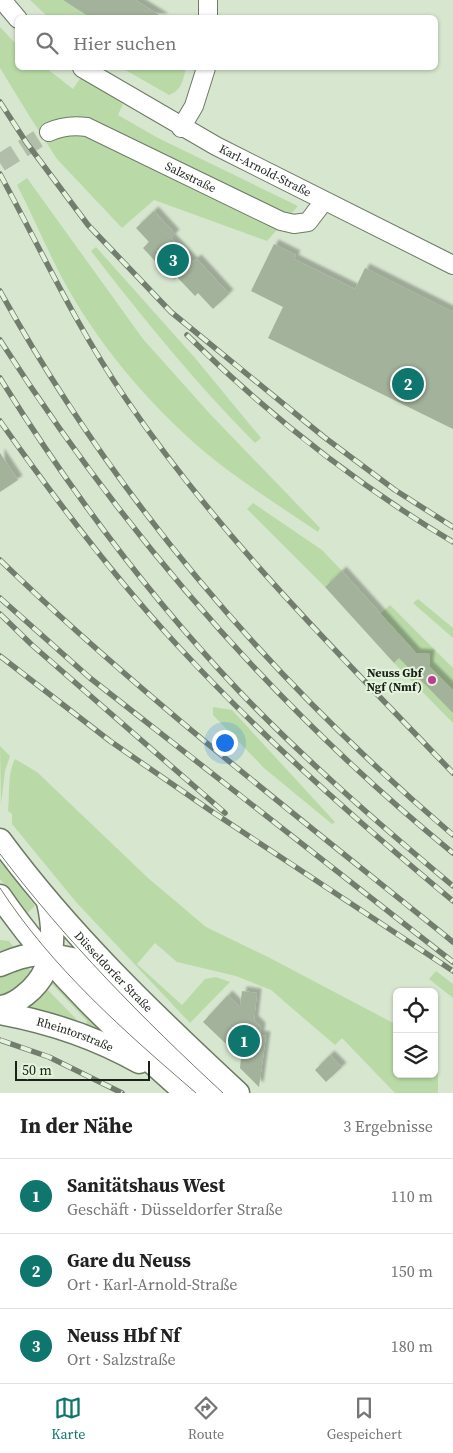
<!DOCTYPE html>
<html lang="de">
<head>
<meta charset="utf-8">
<style>
	body { margin:0; font-family:"Source Serif 4",serif; background:#f2f2f2; color:#222 }
	.controls { position:absolute; right:15px; bottom:15px; display:grid; overflow:hidden; border-radius:8px; box-shadow:0 1px 4px #0004 }
	.controls button { width:45px; height:45px; display:grid; place-items:center; padding:0; border:0; border-bottom:1px solid #e0e0e0; background:#fff; color:#222; font:25px sans-serif }
	.scale { position:absolute; left:15px; bottom:12px; width:135px; box-sizing:border-box; padding-left:5px; border:2px solid #1b2118; border-top:0; font-size:14px; line-height:18px; white-space:nowrap; color:#1b2118; -webkit-text-stroke:4px #e4f4dc; paint-order:stroke }
	.you { position:absolute; left:224px; top:742px; width:18px; height:18px; margin:-12px; border:4px solid #fff; border-radius:50%; background:#1a73e8; box-shadow:0 0 0 8px #1a73e833 }
	.badge { display:grid; place-items:center; width:32px; height:32px; border-radius:50%; background:#0f766e; color:#fff; font-size:16px; font-weight:700 }
	.pin { position:absolute; translate:-50% -50%; border:2px solid #fff; box-shadow:0 1px 5px #0006 }
	.list { margin:0; padding:0; list-style:none }
	h2 { display:flex; justify-content:space-between; align-items:center; height:65px; margin:0; padding:0 20px; font-size:21px }
	h2 small { font-size:16px; font-weight:400; color:#767676 }
	.list li { display:grid; grid-template-columns:32px 1fr auto; gap:15px; align-items:center; box-sizing:border-box; height:75px; padding:0 20px; border-top:1px solid #e0e0e0 }
	.list b { display:block; font-size:19px; white-space:nowrap }
	.list p { margin:0; font-size:16px; white-space:nowrap; color:#767676 }
	.list em { font-size:16px; font-style:normal; color:#767676 }
	.icon { flex:none; width:28px; height:28px; fill:none; stroke:currentColor; stroke-width:2; stroke-linecap:round; stroke-linejoin:round }
	.map { position:relative; flex:none; width:453px; height:1093px; overflow:hidden }
	.search { position:absolute; background:#fff; box-shadow:0 1px 4px #0004; left:15px; right:15px; top:15px; height:55px; display:flex; align-items:center; gap:12px; box-sizing:border-box; padding:0 18px; border-radius:8px; color:#767676; font-size:19px }
	.sheet { height:290px; background:#fff }
	nav { display:flex; justify-content:space-around; align-items:center; box-sizing:border-box; height:70px; border-top:1px solid #e0e0e0; background:#fff; font-size:14px; color:#767676 }
	nav a { display:grid; justify-items:center; gap:2px }
	nav .on { color:#0f766e }
	.map>svg:first-child { display:block }
	.green { fill:#b9daa7 }
	.building { fill:#a3b29b; filter:url(#shadow) }
	.lines { fill:none; stroke-linecap:round; stroke-linejoin:round }
	.minor-tunnel { stroke:#b1bfaa; stroke-width:18; stroke-dasharray:18 9; stroke-linecap:butt }
	.minor-casing { stroke:#6d7a65; stroke-width:20 }
	.major-casing { stroke:#6d7a65; stroke-width:25 }
	.minor { stroke:#fff; stroke-width:18 }
	.major { stroke:#fff; stroke-width:22 }
	.tram { stroke:#737d6e; stroke-width:1 }
	.rail-casing { stroke:#737d6e; stroke-width:5.5 }
	.rail { stroke:#e4f4dc; stroke-width:4; stroke-dasharray:11; stroke-linecap:butt }
	.poi-dot { fill:#ba3f8f; stroke:#e4f4dc; stroke-width:2 }
	.labels { text-anchor:middle; stroke-width:4; stroke-linejoin:round; paint-order:stroke }
	.street-label { font-size:12px; fill:#1b2118; stroke:#e4f4dc }
	.poi-label { font-size:12px; font-weight:bold; fill:#1b2118; stroke:#e4f4dc; text-anchor:end }
</style>
</head>
<body>
<div class="map">
<svg width="453" height="1093" viewBox="0 0 453 1093">
	<defs>
		<filter id="shadow"><feDropShadow dx="4.5" dy="-4.5" stdDeviation="1" flood-color="#0004"/></filter>
	</defs>
	<rect width="100%" height="100%" fill="#d7e6cf"/>
	<g class="green">
		<polygon points="30,0 63,0 91,17 48,17"/>
		<polygon points="0,27 17,45 18,68 46,68 73,89 81,77 104,88 108,94 123,104 118,115 158,138 298,206 267,241 154,200 122,228 57,159 30,117 0,68"/>
		<path d="M122 68H186C183 80 182 90 169 95Z"/>
		<path d="M27 178 143 339 211 415 320 528 318 532C280 506 241 482 206 453 148 404 95 341 60 274 45 245 32 214 17 185Z"/>
		<path d="M96 247 195 358 261 438 255 443C195 383 143 318 91 251Z"/>
		<polygon points="253,503 322,550 342,571 325,587 247,509"/>
		<polygon points="418,599 453,628 453,638 413,603"/>
		<polygon points="390,605 453,668 453,723 394,663 411,647 380,614"/>
		<polygon points="213,707 232,710 335,822 332,824 264,768 213,715"/>
		<polygon points="0,746 10,756 5,771 1,804"/>
		<path d="M15 759 37 772 148 878 206 927 268 957 397 1025V1074H434V1046L438 1047V1093H395L342 1038 335 1045 271 990 236 976 177 962 155 943 137 964 182 1005 205 979 216 977 230 982 190 1023 76 902 12 824V814L8 811C10 793 7 775 15 759Z"/>
		<polygon points="0,859 35,906 25,915 0,879"/>
		<polygon points="0,940 9,941 15,949 0,956"/>
		<polygon points="23,962 31,971 19,987 0,997 0,973"/>
		<polygon points="436,971 453,984 453,998 429,979"/>
		<polygon points="52,978 102,1029 100,1031 86,1025 87,1021 49,981"/>
		<polygon points="45,987 78,1021 26,1007"/>
	</g>
	<g class="building">
		<polygon points="63,0 135,0 164,18 91,18"/>
		<polygon points="154,211 175,234 171,238 193,262 197,259 229,294 213,309 198,293 195,296 177,277 175,279 166,270 165,272 143,248 149,242 136,228"/>
		<polygon points="274,244 296,255 294,259 355,289 365,268 453,312 453,429 268,338 283,307 251,291"/>
		<polygon points="0,453 18,480 0,492"/>
		<polygon points="342,571 416,653 430,654 429,666 453,690 453,713 399,658 394,663 325,587"/>
		<polygon points="242,991 257,993 254,1020 261,1027 260,1035 266,1036 259,1087 240,1068 241,1058 203,1022 228,995 240,1007"/>
		<polygon points="330,1055 342,1067 326,1082 315,1070"/>
	</g>
	<g class="lines">
		<polyline class="minor-tunnel" points="0,163 49,132"/>
		<g class="minor-casing">
			<g id="minor">
				<polyline points="2,0 18,19"/>
				<polyline points="208,0 208,18"/>
				<path id="s1" d="M82 68 216 146 453 265"/>
				<polyline points="181,128 194,106 206,68"/>
				<path id="s2" d="M49 132C62 126 73 125 87 127L281 221 294 224 308 222 324 201"/>
			</g>
		</g>
		<g class="major-casing">
			<g id="major">
				<path id="s3" d="M0 840C69 934 153 1014 238 1093"/>
				<path d="M0 896C52 972 118 1033 186 1093"/>
				<path d="M0 965C30 952 40 952 72 959L211 1093"/>
				<path d="M0 1007C9 1006 18 1001 25 995 55 972 56 936 48 902"/>
				<path id="s4" d="M0 1013C49 1022 95 1037 139 1062"/>
			</g>
		</g>
		<use href="#minor" class="minor"/>
		<use href="#major" class="major"/>
		<g class="tram">
			<path d="M0 854C66 941 143 1019 223 1093"/>
			<path d="M0 888C52 968 124 1031 196 1093"/>
		</g>
		<g class="rail-casing">
			<g id="rail">
				<polyline points="0,102 26,142 88,225 171,312 324,437 395,490 453,527"/>
				<path d="M0 174C41 250 77 328 126 399 220 537 338 653 453 773"/>
				<path d="M0 291C116 500 272 681 453 835"/>
				<path d="M187 335C268 415 356 484 453 542"/>
				<path d="M0 340C124 533 275 708 453 853"/>
				<path d="M0 378C69 489 148 595 238 690 305 760 379 824 453 886"/>
				<path d="M0 421C55 499 113 576 178 646 263 738 357 821 453 901"/>
				<path d="M0 560C142 697 300 818 453 942"/>
				<polyline points="0,598 90,678 453,962"/>
				<polyline points="0,614 32,645 225,813"/>
				<polyline points="0,656 110,741 214,813 453,971"/>
				<polyline points="0,1040 49,1057 122,1093"/>
			</g>
		</g>
		<use href="#rail" class="rail"/>
	</g>
	<circle class="poi-dot" cx="432" cy="680" r="5"/>
	<g class="labels">
		<g class="street-label">
			<text dy="4" stroke="none"><textPath href="#s1" startOffset="210">Karl-Arnold-Straße</textPath></text>
			<text dy="4" stroke="none"><textPath href="#s2" startOffset="154">Salzstraße</textPath></text>
			<text dy="4" stroke="none"><textPath href="#s3" startOffset="174">Düsseldorfer Straße</textPath></text>
			<text dy="4" stroke="none"><textPath href="#s4" startOffset="78">Rheintorstraße</textPath></text>
		</g>
		<g class="poi-label">
			<text x="422" y="677">Neuss Gbf<tspan x="422" dy="14">Ngf (Nmf)</tspan></text>
		</g>
	</g>
</svg>
<div class="controls">
<button><svg class="icon" aria-label="locate" viewBox="0 0 24 24"><circle cx="12" cy="12" r="6"/><path d="M12 2v4M12 18v4M2 12h4M18 12h4"/></svg></button>
<button><svg class="icon" aria-label="layers" viewBox="0 0 24 24"><path d="M12 4l9 5-9 5-9-5zM3 14l9 5 9-5"/></svg></button>
</div>
<div class="scale">50 m</div>
<div class="you"></div>
<div class="pin badge" style="left:244px;top:1041px">1</div>
<div class="pin badge" style="left:408px;top:384px">2</div>
<div class="pin badge" style="left:173px;top:260px">3</div>
<div class="search"><svg class="icon" aria-label="search" viewBox="0 0 24 24"><circle cx="10" cy="10" r="6"/><path d="M15 15l6 6"/></svg>Hier suchen</div>
</div>
<section class="sheet">
<h2>In der Nähe<small>3 Ergebnisse</small></h2>
<ul class="list">
<li><span class="badge">1</span><div><b>Sanitätshaus West</b><p>Geschäft · Düsseldorfer Straße</p></div><em>110 m</em></li>
<li><span class="badge">2</span><div><b>Gare du Neuss</b><p>Ort · Karl-Arnold-Straße</p></div><em>150 m</em></li>
<li><span class="badge">3</span><div><b>Neuss Hbf Nf</b><p>Ort · Salzstraße</p></div><em>180 m</em></li>
</ul>
</section>
<nav>
<a class="on"><svg class="icon" aria-label="map" viewBox="0 0 24 24"><path d="M3 6l6-2 6 2 6-2v14l-6 2-6-2-6 2zM9 4v14M15 6v14"/></svg>Karte</a>
<a><svg class="icon" aria-label="directions" viewBox="0 0 24 24"><path d="M12 3l9 9-9 9-9-9zM9 14v-3h6M13 9l2 2-2 2"/></svg>Route</a>
<a><svg class="icon" aria-label="saved" viewBox="0 0 24 24"><path d="M7 4h10v16l-5-4-5 4z"/></svg>Gespeichert</a>
</nav>
</body>
</html>
